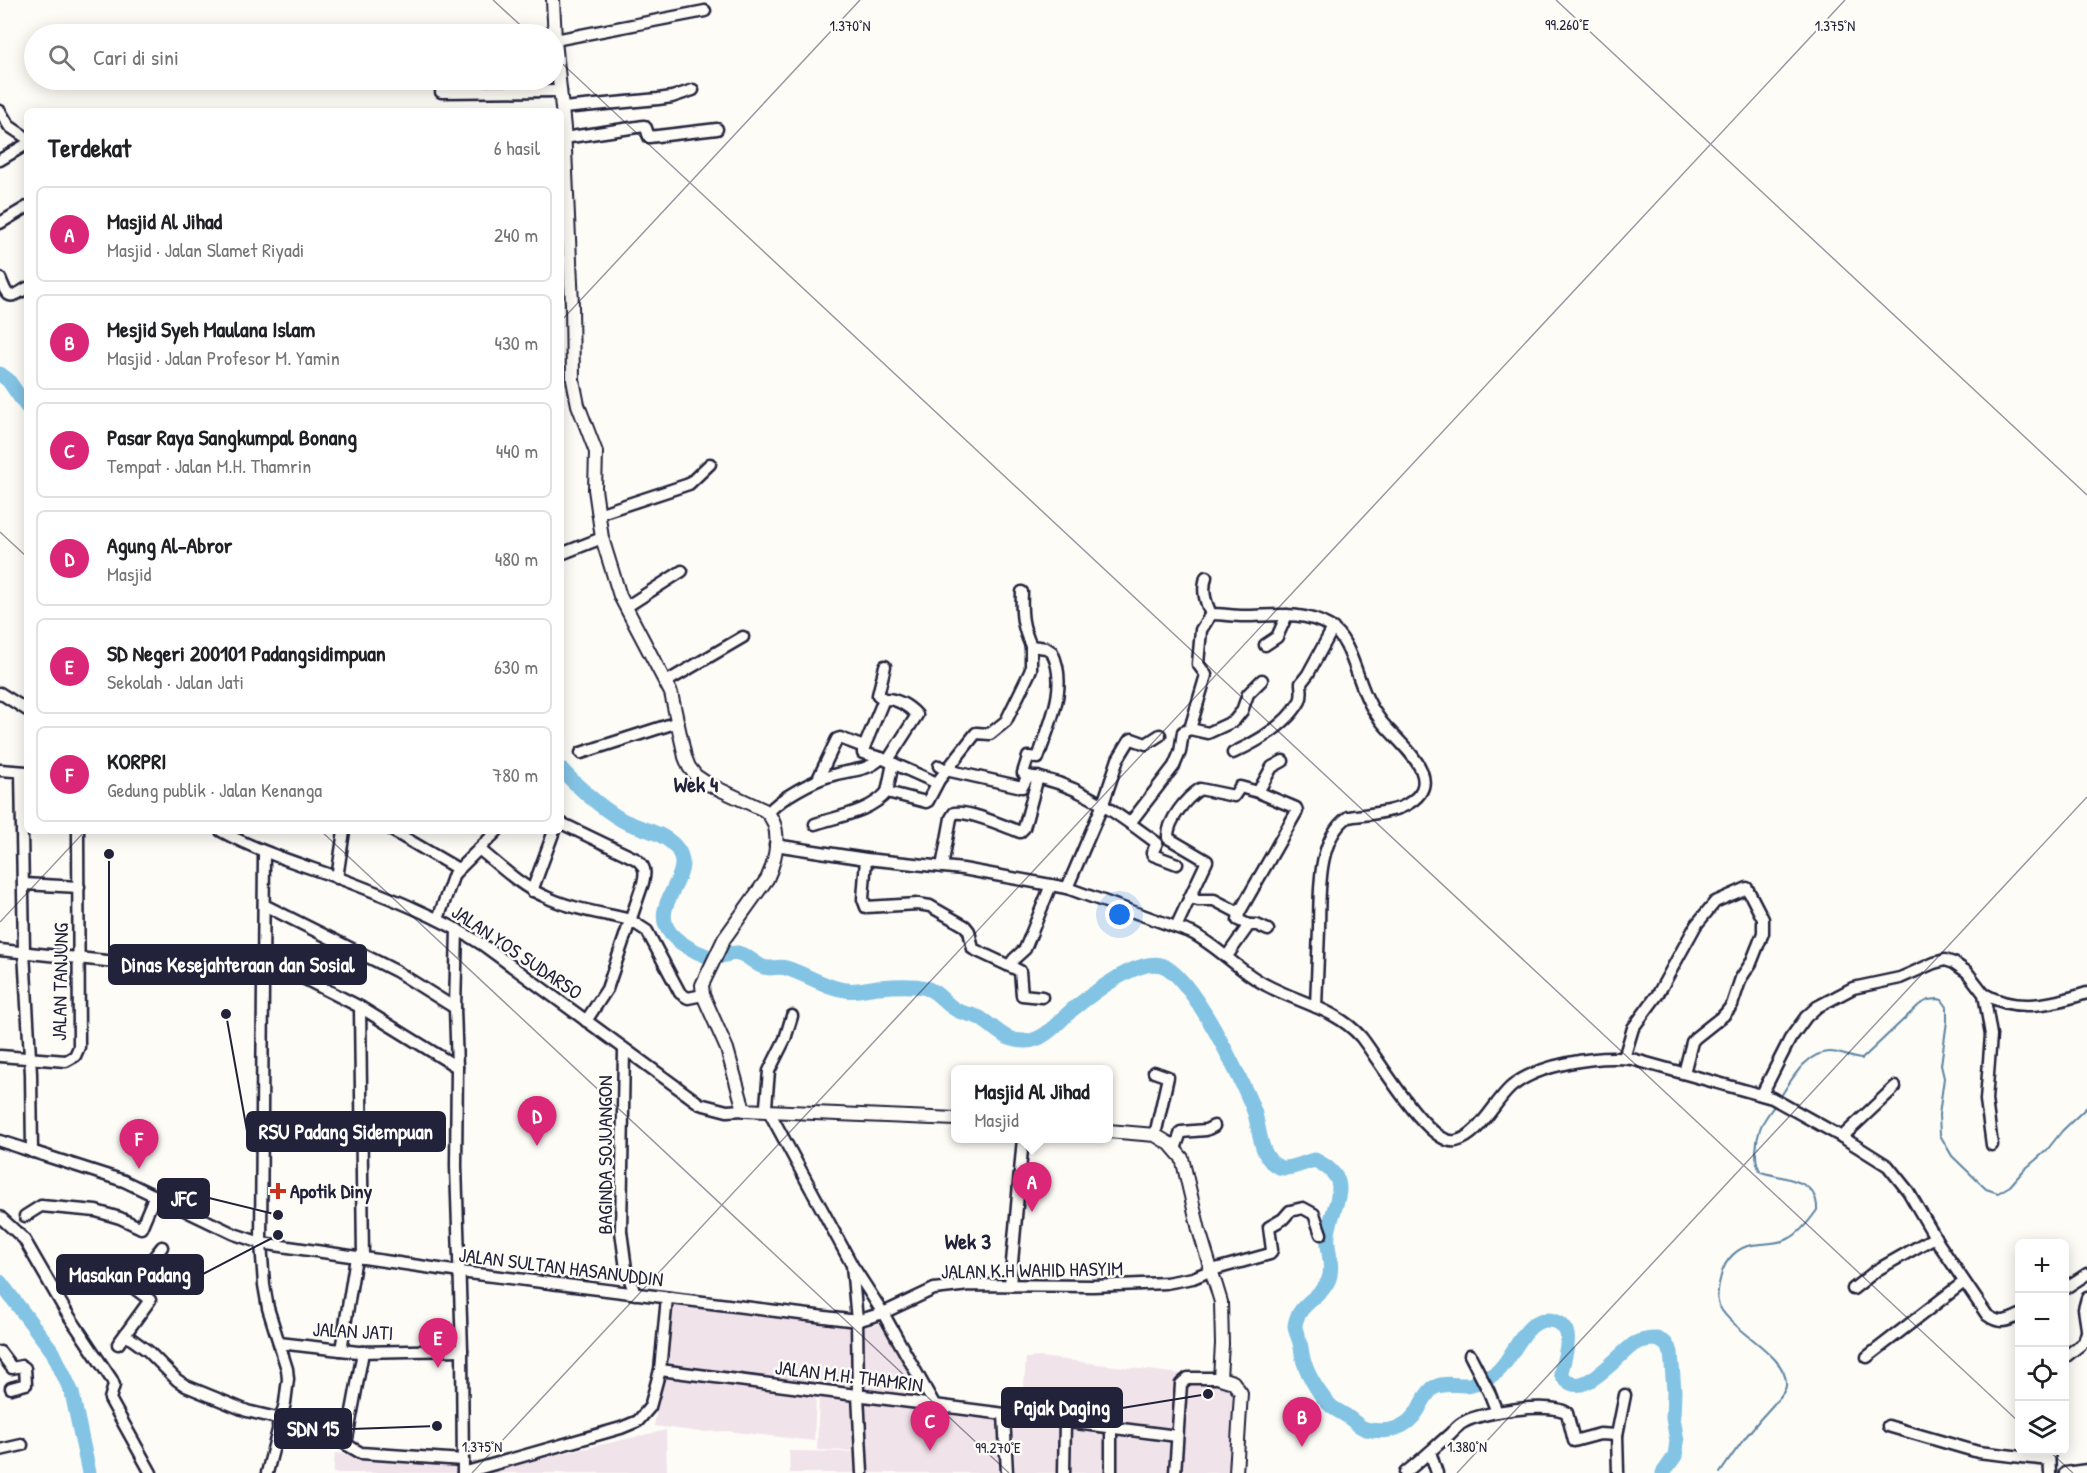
<!DOCTYPE html>
<html lang="id">
<head>
<meta charset="utf-8">
<style>
	body { margin:0; font-family:"Patrick Hand",sans-serif; background:#f2f2f2; color:#202124 }
	.controls { position:absolute; right:18px; bottom:18px; display:grid; overflow:hidden; border-radius:9px; box-shadow:0 3px 15px #0003 }
	.controls button { width:54px; height:54px; display:grid; place-items:center; padding:0; border:0; border-bottom:2px solid #e0e0e0; background:#fff; color:#202124; font:30px sans-serif }
	.you { position:absolute; left:1120px; top:915px; width:21px; height:21px; margin:-15px; border:4px solid #fff; border-radius:50%; background:#1a73e8; box-shadow:0 0 0 9px #1a73e833 }
	.badge { display:grid; place-items:center; width:39px; height:39px; border-radius:50%; background:#db2777; color:#fff; font-size:20px; font-weight:700 }
	.pin { position:absolute; translate:-50% -50px; filter:drop-shadow(0 2px 3px #0008) }
	.pin::after { content:''; position:absolute; top:32px; width:21px; height:18px; background:inherit; clip-path:polygon(0 0,100% 0,50% 100%) }
	.popup { position:absolute; left:951px; top:1065px; width:162px; height:78px; box-sizing:border-box; display:grid; place-content:center; border-radius:9px; background:#fff; filter:drop-shadow(0 2px 4px #0005); font-size:20px; white-space:nowrap; color:#757577 }
	.popup b { font-size:22px; color:#202124 }
	.popup::after { content:''; position:absolute; left:50%; top:100%; margin-left:-12px; border:12px solid transparent; border-top-color:#fff }
	.list { margin:0; padding:0; list-style:none }
	h2 { display:flex; justify-content:space-between; align-items:center; height:78px; margin:0; padding:0 24px; font-size:26px }
	h2 small { font-size:20px; font-weight:400; color:#757577 }
	.list li { display:grid; grid-template-columns:39px 1fr auto; gap:18px; align-items:center; box-sizing:border-box; height:96px; margin:0 12px 12px; padding:0 12px; border:2px solid #e0e0e0; border-radius:9px }
	.list b { display:block; font-size:22px; white-space:nowrap }
	.list p { margin:0; font-size:20px; white-space:nowrap; color:#757577 }
	.list em { font-size:20px; font-style:normal; color:#757577 }
	.icon { flex:none; width:33px; height:33px; fill:none; stroke:currentColor; stroke-width:2; stroke-linecap:round; stroke-linejoin:round }
	.map { position:relative; flex:none; width:2087px; height:1473px; overflow:hidden }
	.search { position:absolute; background:#fff; box-shadow:0 3px 15px #0003; left:24px; top:24px; width:540px; height:66px; display:flex; align-items:center; gap:15px; box-sizing:border-box; padding:0 21px; border-radius:33px; color:#757577; font-size:22px }
	.panel { position:absolute; background:#fff; box-shadow:0 3px 15px #0003; left:24px; top:108px; width:540px; height:726px; border-radius:9px }
	.map>svg:first-child { display:block }
	.built { fill:#f1e3ea }
	.lines { fill:none; stroke-linecap:round; stroke-linejoin:round }
	.stream { stroke:#5c83a0; stroke-width:2 }
	.river { stroke:#83c3e4; stroke-width:15 }
	.minor-casing { stroke:#22223b; stroke-width:15 }
	.major-casing { stroke:#22223b; stroke-width:16 }
	.minor { stroke:#fdfcf7; stroke-width:10 }
	.major { stroke:#fdfcf7; stroke-width:12 }
	.ticks { fill:none; stroke:#22223b; stroke-width:1.5; stroke-opacity:0.45 }
	.poi-dot { fill:#c8321e; stroke:#fdfcf7; stroke-width:2 }
	.labels { text-anchor:middle; stroke-width:5; stroke-linejoin:round; paint-order:stroke }
	.street-label { font-size:20px; fill:#22223b; stroke:#fdfcf7 }
	.poi-label { font-size:20px; font-weight:bold; fill:#22223b; stroke:#fdfcf7; text-anchor:start }
	.quarter-label { font-size:22px; font-weight:bold; fill:#22223b; stroke:#fdfcf7 }
	.ticks-label { font-size:15px; text-anchor:middle; fill:#22223b; stroke:#fdfcf7; stroke-width:5; stroke-linejoin:round; paint-order:stroke }
	.leader { fill:none; stroke:#22223b; stroke-width:2 }
	.callout-dot { fill:#22223b; stroke:#fdfcf7; stroke-width:2 }
	.callout { fill:#22223b; stroke:#22223b; stroke-width:2 }
	.callout-label { font-size:21px; text-anchor:middle; font-weight:bold; fill:#fff }
</style>
</head>
<body>
<div class="map">
<svg width="2087" height="1473" viewBox="0 0 2087 1473">
	<rect width="100%" height="100%" fill="#fdfcf7"/>
	<filter id="ink" filterUnits="userSpaceOnUse"><feTurbulence type="fractalNoise" baseFrequency=".0167" numOctaves="2"/><feDisplacementMap in="SourceGraphic" scale="12" xChannelSelector="R" yChannelSelector="G"/><feConvolveMatrix kernelMatrix="1 2 1 2 8 2 1 2 1" color-interpolation-filters="sRGB"/></filter>
	<g filter="url(#ink)">
		<g class="built">
			<polygon points="669,1301 850,1323 855,1392 663,1367"/>
			<polygon points="881,1323 921,1397 864,1388 864,1327"/>
			<polygon points="1040,1357 1181,1374 1173,1429 1022,1412 1026,1358"/>
			<polygon points="663,1372 816,1396 814,1441 727,1431 701,1432 654,1426"/>
			<polygon points="1187,1382 1228,1383 1237,1398 1233,1473 1180,1473 1182,1390"/>
			<polygon points="819,1395 855,1399 856,1451 817,1450"/>
			<polygon points="860,1397 1002,1416 1005,1473 864,1473"/>
			<polygon points="1013,1422 1061,1429 1062,1473 1015,1473"/>
			<polygon points="666,1430 667,1473 477,1473"/>
			<polygon points="1067,1430 1109,1434 1109,1473 1067,1473"/>
			<polygon points="1114,1436 1173,1444 1171,1473 1114,1473"/>
			<polygon points="789,1451 857,1452 858,1473 790,1473"/>
			<polygon points="335,1453 456,1464 456,1473 333,1473"/>
		</g>
		<g class="lines">
			<g class="stream">
				<path d="M1779 1099C1791 1081 1805 1052 1830 1052 1840 1052 1851 1058 1862 1059L1919 1005 1928 1000 1938 999 1942 1000 1947 1007V1021L1941 1065 1944 1078 1939 1115 1940 1135 1952 1156 1986 1189 1998 1193 2010 1186 2024 1170 2047 1150 2062 1131 2087 1107"/>
				<path d="M1720 1473C1736 1449 1753 1426 1773 1405 1778 1399 1785 1393 1786 1386 1789 1353 1725 1329 1718 1302 1717 1297 1718 1289 1719 1284 1721 1275 1723 1266 1729 1259 1748 1236 1768 1249 1788 1239 1799 1234 1810 1220 1817 1210 1818 1178 1783 1179 1761 1172 1753 1162 1756 1141 1760 1129 1763 1120 1771 1111 1776 1103"/>
			</g>
			<g class="river">
				<polyline points="0,374 8,380 27,407"/>
				<path d="M561 769C578 787 600 807 622 820 639 829 667 832 678 850 696 877 647 905 671 934 679 943 695 952 707 956 718 960 728 952 738 953 747 955 753 962 761 966 769 971 778 965 786 968 806 974 826 988 846 990 857 992 867 988 878 987 892 986 912 984 926 988 939 992 944 1003 955 1009 962 1014 972 1014 980 1018 996 1028 1005 1042 1026 1041 1045 1041 1059 1021 1073 1009 1092 994 1136 959 1161 965 1191 973 1242 1080 1254 1111 1260 1127 1259 1159 1279 1167 1289 1171 1304 1162 1315 1160 1357 1181 1332 1202 1328 1234 1326 1249 1334 1264 1329 1279 1322 1298 1297 1303 1295 1326 1295 1331 1299 1338 1300 1343 1302 1350 1302 1359 1305 1365 1310 1379 1321 1397 1332 1407 1337 1411 1343 1413 1348 1417 1354 1421 1359 1427 1366 1429 1386 1434 1407 1429 1418 1410 1422 1402 1426 1394 1433 1388 1443 1382 1454 1385 1464 1385 1473 1386 1490 1377 1497 1372 1515 1357 1525 1313 1554 1321 1578 1328 1563 1358 1561 1373 1578 1407 1616 1356 1634 1344 1641 1340 1649 1339 1657 1339L1665 1343 1671 1352 1674 1391 1673 1418 1677 1441 1675 1456 1663 1473"/>
				<polyline points="0,1282 53,1352 72,1393 89,1473"/>
			</g>
			<g class="minor-casing">
				<g id="minor">
					<polyline points="555,40 705,11"/>
					<polyline points="441,92 561,91"/>
					<polyline points="563,108 658,99 672,97 693,90"/>
					<polyline points="0,111 9,126 27,138"/>
					<polyline points="564,138 644,126 646,128 649,137 717,129"/>
					<polyline points="0,160 27,144"/>
					<polyline points="0,223 27,207"/>
					<path d="M0 278C8 298 8 300 27 288"/>
					<polyline points="598,514 689,484 710,464"/>
					<polyline points="561,554 602,538"/>
					<path d="M1206 577C1202 591 1205 601 1211 614 1222 614 1233 616 1244 616 1273 616 1302 610 1329 626 1351 638 1357 681 1369 702 1372 709 1377 715 1381 721 1398 743 1451 780 1406 805 1395 812 1362 815 1348 817 1316 840 1320 894 1319 929 1318 955 1317 981 1316 1007"/>
					<path d="M1022 592C1021 614 1022 626 1031 646L1046 648 1052 652C1069 687 1049 724 1038 758L1028 757 1023 773 1028 776"/>
					<polyline points="626,607 682,571"/>
					<polyline points="1265,645 1277,637 1287,615"/>
					<polyline points="666,682 743,637"/>
					<polyline points="0,693 27,710"/>
					<polyline points="884,699 878,695 885,666"/>
					<polyline points="1190,729 1206,675 1198,664 1201,630 1211,614"/>
					<polyline points="581,753 678,722"/>
					<path d="M1233 753C1257 742 1287 724 1300 701 1303 695 1301 689 1301 683L1308 674 1333 628"/>
					<path d="M881 758 863 753V750L884 699C896 698 909 706 917 715L888 760"/>
					<path d="M939 766 946 770 1022 787 1028 776C1078 782 1117 814 1157 843L1152 853 1153 855 1177 864"/>
					<polyline points="0,770 27,772"/>
					<polyline points="21,772 24,952 31,1074 32,1152"/>
					<polyline points="818,779 837,739 840,738 864,747"/>
					<polyline points="887,792 893,763"/>
					<path d="M768 813C781 797 814 780 833 775 850 770 869 771 881 758L937 783"/>
					<path d="M561 823 636 859C645 866 646 871 643 883L607 989 586 1021"/>
					<polyline points="1130,823 1174,766 1180,752 1183,732 1190,729 1208,733 1234,721 1242,711 1248,694 1262,680"/>
					<path d="M815 824C839 816 870 812 887 792L926 802 928 801 939 780 976 733 990 734 1006 721 1029 674 1031 669V646"/>
					<path d="M221 831C257 851 297 863 336 877 386 896 438 916 483 945L700 1104 727 1111 744 1110"/>
					<polyline points="393,831 458,869"/>
					<path d="M775 845 866 859 963 869 1067 888 1192 933C1219 947 1240 972 1266 985 1297 1002 1337 1009 1361 1037 1378 1058 1429 1147 1456 1141 1479 1136 1494 1102 1511 1087 1538 1064 1598 1055 1632 1059L1772 1098 1842 1137 1888 1166 1908 1191 1939 1244 1987 1315C1999 1324 2006 1322 2020 1315"/>
					<path d="M479 849C499 865 520 886 544 896 570 909 602 913 630 920L647 931 680 993 688 998 703 995"/>
					<polyline points="264,852 261,1243 264,1285 268,1308 287,1369 288,1379 285,1403 267,1473"/>
					<polyline points="866,859 863,899 866,907 918,904 930,906 965,926 969,931 973,949 1020,971 1022,995 1042,997"/>
					<path d="M942 867 951 818 954 813C969 810 1004 826 1020 832L1024 828 1038 777"/>
					<polyline points="337,878 344,831"/>
					<polyline points="24,884 79,887"/>
					<polyline points="1067,888 1103,804 1118,759 1129,741 1132,739 1146,744 1160,735"/>
					<polyline points="532,891 554,831"/>
					<polyline points="1190,898 1198,900 1214,900 1239,913"/>
					<polyline points="264,905 396,971 455,1008"/>
					<polyline points="438,919 454,874 497,831"/>
					<polyline points="1249,925 1257,925 1268,930"/>
					<path d="M1176 927 1207 861 1168 838C1167 821 1186 798 1200 789L1234 796 1240 787 1258 792 1272 767 1283 761"/>
					<polyline points="457,929 455,1008 457,1067 456,1166 462,1350 463,1473"/>
					<polyline points="0,950 116,962 164,965 271,964 309,981 360,1007 457,1067"/>
					<polyline points="1227,956 1249,925 1238,920 1239,913 1297,811 1296,808 1258,792"/>
					<polyline points="1009,966 1014,959 1025,949 1051,885"/>
					<path d="M1984 994C2017 1013 2052 1004 2087 993"/>
					<polyline points="360,1007 363,1258"/>
					<polyline points="792,1016 785,1039 769,1071 766,1106 852,1265 857,1321 858,1395 862,1473"/>
					<polyline points="624,1050 621,1231 626,1269 635,1294"/>
					<polyline points="0,1056 66,1061 75,1056 79,1047 78,831"/>
					<polyline points="1624,1058 1633,1028 1658,994 1696,925 1715,902 1747,888 1763,919 1763,933 1751,963 1741,978 1732,1005 1724,1015 1695,1038 1692,1042 1684,1073"/>
					<polyline points="1154,1072 1168,1077 1155,1135"/>
					<polyline points="1762,1094 1790,1039 1806,1017 1817,1007 1853,988 1900,978 1934,963 1945,960 1954,963 1967,972 1984,994 1991,1035 1986,1100 1992,1145"/>
					<polyline points="1842,1137 1895,1087"/>
					<polyline points="0,1141 124,1181 234,1234 261,1243 460,1272 857,1321 883,1313 934,1289 969,1285 1093,1286 1166,1283 1193,1278 1212,1270 1270,1254 1272,1250 1269,1227 1283,1219 1290,1211 1303,1208 1314,1214 1321,1234"/>
					<polyline points="1175,1149 1181,1132 1206,1130 1214,1126"/>
					<polyline points="25,1216 41,1206 96,1211 120,1218 141,1228 155,1195"/>
					<polyline points="0,1217 24,1239 65,1310 112,1380 114,1385 110,1399 151,1473"/>
					<polyline points="854,1268 883,1313 934,1404"/>
					<polyline points="115,1274 150,1300 118,1344"/>
					<polyline points="132,1285 162,1247"/>
					<polyline points="1010,1285 1023,1138"/>
					<polyline points="1853,1289 1877,1270 1935,1237"/>
					<polyline points="2064,1289 2087,1274"/>
					<polyline points="2087,1298 2084,1309 2087,1329"/>
					<polyline points="126,1335 148,1351 177,1380 186,1386 247,1411 281,1419"/>
					<polyline points="279,1343 358,1352 462,1350"/>
					<polyline points="341,1350 356,1257"/>
					<polyline points="0,1352 12,1368 22,1366 25,1368 26,1384 11,1388"/>
					<polyline points="1470,1355 1489,1392 1497,1412"/>
					<polyline points="1867,1357 1964,1282"/>
					<polyline points="2064,1358 2084,1342 2087,1332"/>
					<polyline points="660,1370 1177,1436"/>
					<polyline points="1004,1414 1007,1473"/>
					<polyline points="278,1426 335,1438 361,1453 463,1460"/>
					<polyline points="1888,1426 1978,1452 2049,1460"/>
					<polyline points="1111,1428 1111,1473"/>
					<polyline points="346,1444 363,1352"/>
					<polyline points="0,1450 22,1445"/>
					<polyline points="2049,1450 2050,1473"/>
					<polyline points="1430,1452 1437,1473"/>
					<polyline points="463,1473 621,1428 638,1421 650,1407 660,1370 667,1298"/>
					<polyline points="1064,1473 1065,1422"/>
					<polyline points="1175,1473 1181,1384 1188,1378 1220,1378"/>
					<path d="M1405 1473C1421 1460 1435 1447 1450 1434 1454 1430 1459 1424 1464 1422 1481 1412 1551 1401 1567 1413L1574 1441 1600 1434 1617 1435"/>
					<polyline points="1618,1473 1617,1435 1625,1395"/>
					<polyline points="2065,1473 2087,1470"/>
				</g>
			</g>
			<g class="major-casing">
				<g id="major">
					<path d="M553 0 555 40 564 128 572 305 573 380 578 405 596 452 595 489 602 538 620 596 671 693 685 757 689 767 696 776 708 784 764 810C784 825 776 860 767 879L724 939 702 985 703 995 727 1049 744 1110 956 1119"/>
					<polyline points="1108,1131 1155,1135 1170,1144 1182,1158 1199,1230 1221,1302 1222,1344 1220,1378 1233,1382 1241,1393 1236,1473"/>
				</g>
			</g>
			<use href="#minor" class="minor"/>
			<use href="#major" class="major"/>
		</g>
	</g>
	<path class="ticks" d="M493 0 530 34M1556 0 2087 495M554 56 2020 1423M561 321 860 0M0 532 27 557M321 831 1009 1473M0 922 85 831M2048 1450 2073 1473M472 1473 1845 0M1457 1473 2087 797"/>
	<path class="poi-dot" d="M275 1182h6v6h6v6h-6v6h-6v-6h-6v-6h6z"/>
	<g class="labels">
		<g class="street-label">
			<text transform="translate(517 952) rotate(34)" y="7">JALAN YOS SUDARSO</text>
			<text transform="translate(60 982) rotate(-89)" y="7">JALAN TANJUNG</text>
			<text transform="translate(605 1155) rotate(-90)" y="7">BAGINDA SOJUANGON</text>
			<text transform="translate(561 1267) rotate(7)" y="7">JALAN SULTAN HASANUDDIN</text>
			<text transform="translate(1032 1270) rotate(-1)" y="7">JALAN K.H WAHID HASYIM</text>
			<text transform="translate(353 1331) rotate(3)" y="7">JALAN JATI</text>
			<text transform="translate(849 1376) rotate(7)" y="7">JALAN M.H. THAMRIN</text>
		</g>
		<g class="poi-label">
			<text x="290" y="1198">Apotik Diny</text>
		</g>
		<g class="quarter-label">
			<text x="696" y="792">Wek 4</text>
			<text x="968" y="1249">Wek 3</text>
		</g>
	</g>
	<g class="ticks-label">
		<text x="1567" y="30">99.260°E</text>
		<text x="850" y="31">1.370°N</text>
		<text x="1835" y="31">1.375°N</text>
		<text x="482" y="1452">1.375°N</text>
		<text x="1467" y="1452">1.380°N</text>
		<text x="998" y="1453">99.270°E</text>
	</g>
	<path class="leader" d="M109 854L109 965M226 1014L247 1131M278 1215L209 1198M278 1235L203 1274M1208 1394L1122 1408M437 1426L351 1429"/>
	<g class="callout-dot">
		<circle cx="109" cy="854" r="6"/>
		<circle cx="226" cy="1014" r="6"/>
		<circle cx="278" cy="1215" r="6"/>
		<circle cx="278" cy="1235" r="6"/>
		<circle cx="1208" cy="1394" r="6"/>
		<circle cx="437" cy="1426" r="6"/>
	</g>
	<g class="callout">
		<rect x="109" y="945" width="257" height="39" rx="6"/>
		<rect x="247" y="1112" width="198" height="39" rx="6"/>
		<rect x="158" y="1179" width="51" height="39" rx="6"/>
		<rect x="57" y="1255" width="146" height="39" rx="6"/>
		<rect x="1002" y="1388" width="120" height="39" rx="6"/>
		<rect x="275" y="1409" width="76" height="39" rx="6"/>
	</g>
	<g class="callout-label">
		<text x="238" y="972">Dinas Kesejahteraan dan Sosial</text>
		<text x="346" y="1139">RSU Padang Sidempuan</text>
		<text x="184" y="1206">JFC</text>
		<text x="130" y="1282">Masakan Padang</text>
		<text x="1062" y="1415">Pajak Daging</text>
		<text x="313" y="1436">SDN 15</text>
	</g>
</svg>
<div class="controls">
<button>+</button>
<button>−</button>
<button><svg class="icon" aria-label="locate" viewBox="0 0 24 24"><circle cx="12" cy="12" r="6"/><path d="M12 2v4M12 18v4M2 12h4M18 12h4"/></svg></button>
<button><svg class="icon" aria-label="layers" viewBox="0 0 24 24"><path d="M12 4l9 5-9 5-9-5zM3 14l9 5 9-5"/></svg></button>
</div>
<div class="you"></div>
<div class="pin badge" style="left:1032px;top:1212px">A</div>
<div class="popup"><b>Masjid Al Jihad</b>Masjid</div>
<div class="pin badge" style="left:1302px;top:1447px">B</div>
<div class="pin badge" style="left:930px;top:1451px">C</div>
<div class="pin badge" style="left:537px;top:1146px">D</div>
<div class="pin badge" style="left:438px;top:1368px">E</div>
<div class="pin badge" style="left:139px;top:1169px">F</div>
<div class="search"><svg class="icon" aria-label="search" viewBox="0 0 24 24"><circle cx="10" cy="10" r="6"/><path d="M15 15l6 6"/></svg>Cari di sini</div>
<section class="panel">
<h2>Terdekat<small>6 hasil</small></h2>
<ul class="list">
<li><span class="badge">A</span><div><b>Masjid Al Jihad</b><p>Masjid · Jalan Slamet Riyadi</p></div><em>240 m</em></li>
<li><span class="badge">B</span><div><b>Mesjid Syeh Maulana Islam</b><p>Masjid · Jalan Profesor M. Yamin</p></div><em>430 m</em></li>
<li><span class="badge">C</span><div><b>Pasar Raya Sangkumpal Bonang</b><p>Tempat · Jalan M.H. Thamrin</p></div><em>440 m</em></li>
<li><span class="badge">D</span><div><b>Agung Al-Abror</b><p>Masjid</p></div><em>480 m</em></li>
<li><span class="badge">E</span><div><b>SD Negeri 200101 Padangsidimpuan</b><p>Sekolah · Jalan Jati</p></div><em>630 m</em></li>
<li><span class="badge">F</span><div><b>KORPRI</b><p>Gedung publik · Jalan Kenanga</p></div><em>780 m</em></li>
</ul>
</section>
</div>
</body>
</html>
